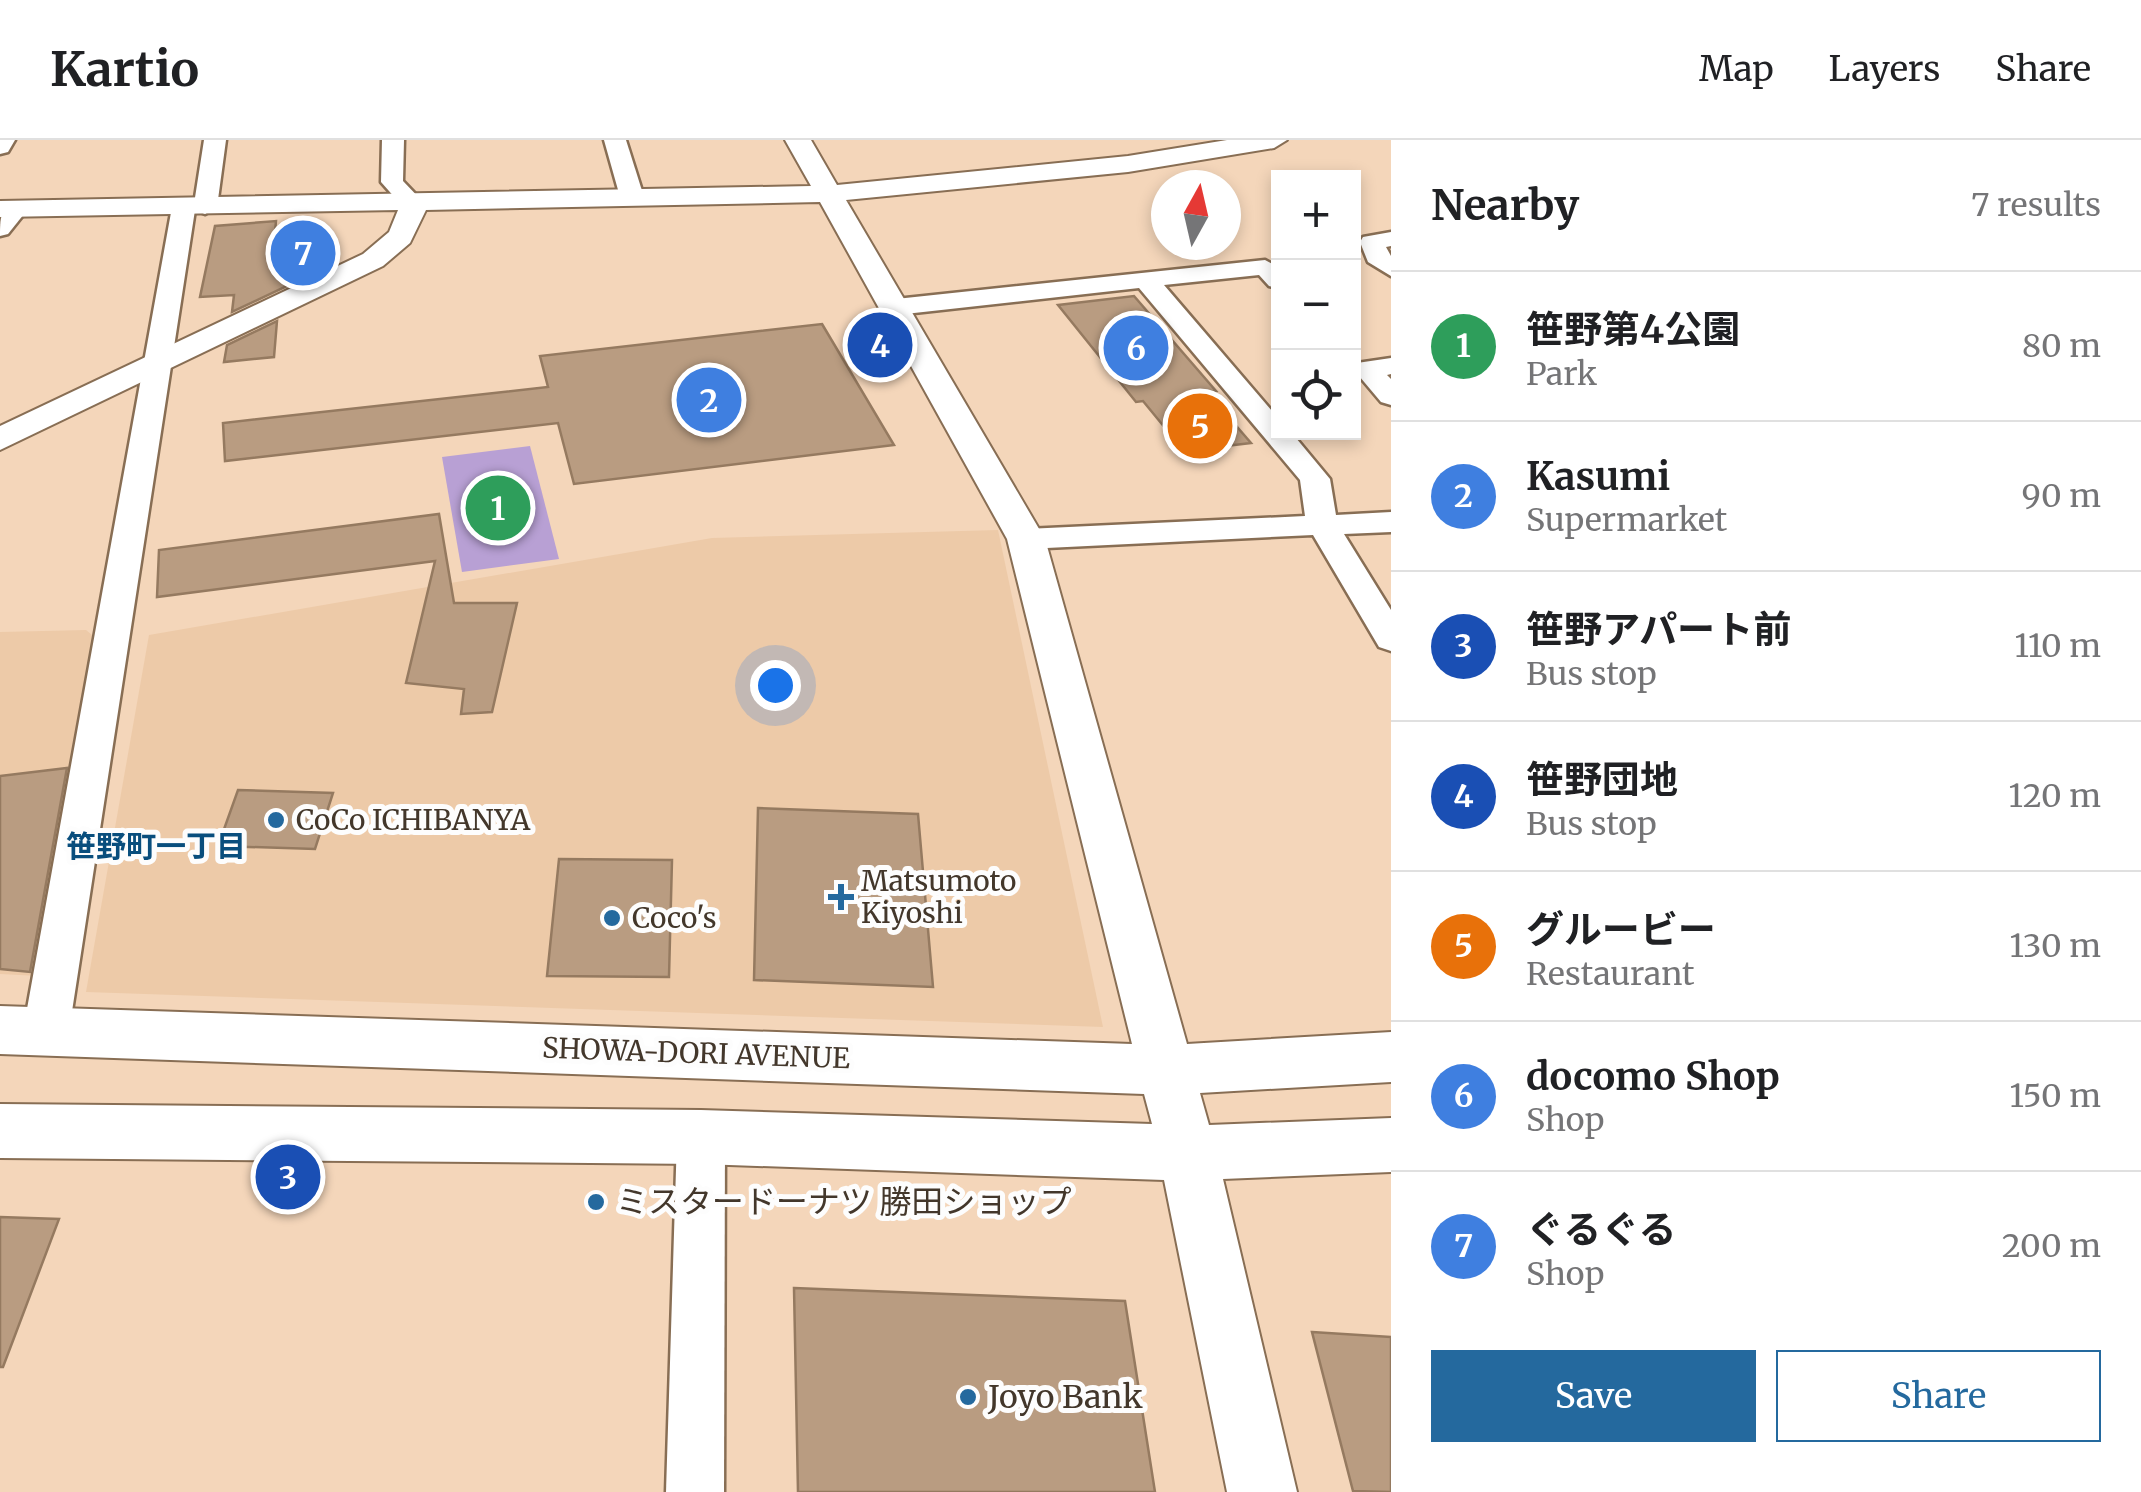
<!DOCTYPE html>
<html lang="en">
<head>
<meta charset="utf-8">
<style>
	body { margin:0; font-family:Merriweather,"Noto Sans JP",serif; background:#f6f6f6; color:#202124 }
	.controls { position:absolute; right:30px; top:30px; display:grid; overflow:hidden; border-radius:0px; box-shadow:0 5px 15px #0003 }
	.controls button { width:90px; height:90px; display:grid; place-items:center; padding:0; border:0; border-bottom:2px solid #e0e0e0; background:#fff; color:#202124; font:50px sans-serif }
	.compass { position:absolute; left:1151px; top:30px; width:90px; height:90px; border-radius:50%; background:#fff; box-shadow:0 5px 15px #0003; rotate:8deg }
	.you { position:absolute; left:775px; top:545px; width:35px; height:35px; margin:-25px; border:8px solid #fff; border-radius:50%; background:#1a73e8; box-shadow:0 0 0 15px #1a73e833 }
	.badge { display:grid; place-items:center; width:65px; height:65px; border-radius:50%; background:#24699e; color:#fff; font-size:32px; font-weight:700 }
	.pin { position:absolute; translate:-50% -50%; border:5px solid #fff; box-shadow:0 2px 10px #0006 }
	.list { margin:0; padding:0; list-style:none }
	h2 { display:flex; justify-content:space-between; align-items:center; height:130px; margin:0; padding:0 40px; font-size:42px }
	h2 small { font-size:32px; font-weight:400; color:#757577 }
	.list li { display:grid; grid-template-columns:65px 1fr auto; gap:30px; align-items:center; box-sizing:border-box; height:150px; padding:0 40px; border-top:2px solid #e0e0e0 }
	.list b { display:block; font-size:38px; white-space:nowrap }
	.list p { margin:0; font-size:32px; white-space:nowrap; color:#757577 }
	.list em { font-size:32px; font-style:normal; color:#757577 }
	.actions { display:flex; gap:20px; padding:30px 40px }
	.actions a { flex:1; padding:22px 0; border:2px solid #24699e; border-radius:0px; text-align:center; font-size:35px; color:#24699e }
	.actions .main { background:#24699e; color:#fff }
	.icon { flex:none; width:55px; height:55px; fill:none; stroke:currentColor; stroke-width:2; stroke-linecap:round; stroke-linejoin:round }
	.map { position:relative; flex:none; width:1391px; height:1352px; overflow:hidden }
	header { display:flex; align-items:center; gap:60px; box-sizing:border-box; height:140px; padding:0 50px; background:#fff; border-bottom:2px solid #e0e0e0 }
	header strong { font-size:48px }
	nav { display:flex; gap:55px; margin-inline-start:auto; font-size:35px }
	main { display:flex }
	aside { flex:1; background:#fff }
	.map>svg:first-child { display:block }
	.built { fill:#edcaa8 }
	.green { fill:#b8a0d4 }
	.building { fill:#b99c81; stroke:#957a60; stroke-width:2.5 }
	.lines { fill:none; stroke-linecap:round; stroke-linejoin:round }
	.minor-casing { stroke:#886e54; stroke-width:5 }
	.tertiary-casing { stroke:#886e54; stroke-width:4 }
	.minor { fill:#fff; fill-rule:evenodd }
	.tertiary { fill:#fff; fill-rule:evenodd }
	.poi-dot { fill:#24699e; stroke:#fdfdfd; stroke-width:4 }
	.labels { text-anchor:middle; stroke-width:10; stroke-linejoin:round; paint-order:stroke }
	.poi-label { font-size:28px; fill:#43372b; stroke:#fdfdfd; text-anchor:start }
	.street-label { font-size:28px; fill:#43372b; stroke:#fdfdfd }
	.neighbourhood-label { font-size:30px; font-weight:bold; fill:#094e7d; stroke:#fdfdfd }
	.near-poi-label { font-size:32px; fill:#43372b; stroke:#fdfdfd; text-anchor:start }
</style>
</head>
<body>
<header>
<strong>Kartio</strong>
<nav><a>Map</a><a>Layers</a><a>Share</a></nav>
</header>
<main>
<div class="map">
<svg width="1391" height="1352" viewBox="0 0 1391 1352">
	<rect width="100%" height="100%" fill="#f4d6ba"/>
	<g class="built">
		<polygon points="998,390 1103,887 86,852 149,495 712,398"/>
		<polygon points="86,490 98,500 39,836 0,834 0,492"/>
	</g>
	<polygon class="green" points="530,306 559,419 462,432 442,317"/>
	<g class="building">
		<polygon points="276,81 274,103 336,101 329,126 232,172 234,155 200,157 215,86"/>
		<polygon points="1134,156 1216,251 1207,252 1251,303 1184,311 1143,261 1136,262 1058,165"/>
		<polygon points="277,181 274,217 224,222 227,205"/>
		<polygon points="822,184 894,305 574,344 558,283 225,321 223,283 548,247 540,216"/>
		<polygon points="439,374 454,463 517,463 492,572 461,574 464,549 406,543 435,421 157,457 159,410"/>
		<polygon points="67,628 30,832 0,829 0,636"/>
		<polygon points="238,650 333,653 315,709 218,706"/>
		<polygon points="758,668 918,674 933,847 754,840"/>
		<polygon points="559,719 672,720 669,837 547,836"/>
		<polygon points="0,1077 59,1079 3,1227 0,1227"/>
		<polygon points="794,1148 1125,1161 1155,1352 798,1352"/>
		<polygon points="1312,1192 1391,1197 1391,1352 1353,1351"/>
	</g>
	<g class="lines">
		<g class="minor-casing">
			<g id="minor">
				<polygon points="0,0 15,0 8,12 0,14"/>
				<polygon points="204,0 226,0 217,67 205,74 195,70 69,891 62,905 46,911 30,905 23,891 172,67 184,60 194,64"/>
				<polygon points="382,0 404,0 403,41 425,64 421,69 405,69 381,42"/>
				<polygon points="604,0 626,0 644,57 640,62 632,64 620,57"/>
				<path d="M16 62 28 69 8 94 0 96C0 80 0 66 16 62Z"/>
				<polygon points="1391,92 1391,106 1386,107 1391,116 1391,136 1368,122 1360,102 1363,97"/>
				<polygon points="1265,120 1278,127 1278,148 1269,146 1259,135 1164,145 1278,278 1278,292 1291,292 1330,339 1336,375 1391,372 1391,392 1344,394 1391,470 1391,511 1379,507 1313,395 1026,409 1015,406 1010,399 1015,392 1026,389 1305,376 1300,340 1139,148 896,175 883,167 896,159"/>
				<polygon points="1391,218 1391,234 1387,235 1391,239 1391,265 1381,262 1354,230 1357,223"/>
				<polygon points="701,974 718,981 725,997 724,1352 666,1352 677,997 684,981"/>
			</g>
		</g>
		<g class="tertiary-casing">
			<polygon id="tertiary" points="785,0 811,0 837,45 1128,16 1227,0 1287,0 1274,8 1128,32 846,60 1045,399 1187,904 1391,892 1391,942 1200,953 1209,985 1391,978 1391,1032 1223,1039 1297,1352 1227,1352 1164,1040 701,1024 0,1018 0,964 701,970 1152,984 1144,954 0,914 0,866 1132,904 1007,399 820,62 426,70 410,103 383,126 0,310 0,286 363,114 389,92 398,70 0,77 0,61 811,46"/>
		</g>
		<use href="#minor" class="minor"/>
		<use href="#tertiary" class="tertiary"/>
	</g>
	<g class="poi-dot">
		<circle cx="276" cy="680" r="10"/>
		<path d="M836 742h10v10h10v10h-10v10h-10v-10h-10v-10h10z"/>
		<circle cx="612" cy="778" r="10"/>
		<circle cx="596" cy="1062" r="10"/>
		<circle cx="968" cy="1257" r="10"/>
	</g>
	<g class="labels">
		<g class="poi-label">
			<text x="296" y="690">CoCo ICHIBANYA</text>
			<text x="861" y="751">Matsumoto<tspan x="861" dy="32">Kiyoshi</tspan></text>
			<text x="632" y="788">Coco's</text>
		</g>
		<g class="street-label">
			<text transform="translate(696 913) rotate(2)" y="10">SHOWA-DORI AVENUE</text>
		</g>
		<g class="neighbourhood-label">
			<text x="156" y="717">笹野町一丁目</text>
		</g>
		<g class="near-poi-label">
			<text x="616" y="1073">ミスタードーナツ 勝田ショップ</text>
			<text x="988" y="1268">Joyo Bank</text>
		</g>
	</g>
</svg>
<div class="controls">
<button>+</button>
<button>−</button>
<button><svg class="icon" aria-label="locate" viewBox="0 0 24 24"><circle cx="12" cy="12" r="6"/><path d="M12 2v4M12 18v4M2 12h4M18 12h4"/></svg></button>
</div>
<svg class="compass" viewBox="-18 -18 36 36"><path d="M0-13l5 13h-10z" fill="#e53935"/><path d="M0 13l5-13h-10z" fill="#757577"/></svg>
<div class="you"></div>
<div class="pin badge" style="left:498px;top:368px;background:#2e9e5b">1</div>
<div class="pin badge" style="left:709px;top:260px;background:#3f7fe0">2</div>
<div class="pin badge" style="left:288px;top:1037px;background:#1a4fb4">3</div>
<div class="pin badge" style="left:880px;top:205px;background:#1a4fb4">4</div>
<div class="pin badge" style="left:1200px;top:286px;background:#e8710a">5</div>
<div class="pin badge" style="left:1136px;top:208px;background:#3f7fe0">6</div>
<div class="pin badge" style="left:303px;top:113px;background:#3f7fe0">7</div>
</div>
<aside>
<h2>Nearby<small>7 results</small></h2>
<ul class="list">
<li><span class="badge" style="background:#2e9e5b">1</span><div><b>笹野第4公園</b><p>Park</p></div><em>80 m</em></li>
<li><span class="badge" style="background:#3f7fe0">2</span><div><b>Kasumi</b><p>Supermarket</p></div><em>90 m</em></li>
<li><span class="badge" style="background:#1a4fb4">3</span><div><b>笹野アパート前</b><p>Bus stop</p></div><em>110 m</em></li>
<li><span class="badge" style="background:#1a4fb4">4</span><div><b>笹野団地</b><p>Bus stop</p></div><em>120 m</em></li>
<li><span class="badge" style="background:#e8710a">5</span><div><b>グルービー</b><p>Restaurant</p></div><em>130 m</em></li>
<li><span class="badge" style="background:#3f7fe0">6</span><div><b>docomo Shop</b><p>Shop</p></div><em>150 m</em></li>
<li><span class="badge" style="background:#3f7fe0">7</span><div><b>ぐるぐる</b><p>Shop</p></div><em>200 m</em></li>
</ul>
<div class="actions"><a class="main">Save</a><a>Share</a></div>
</aside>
</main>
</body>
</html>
